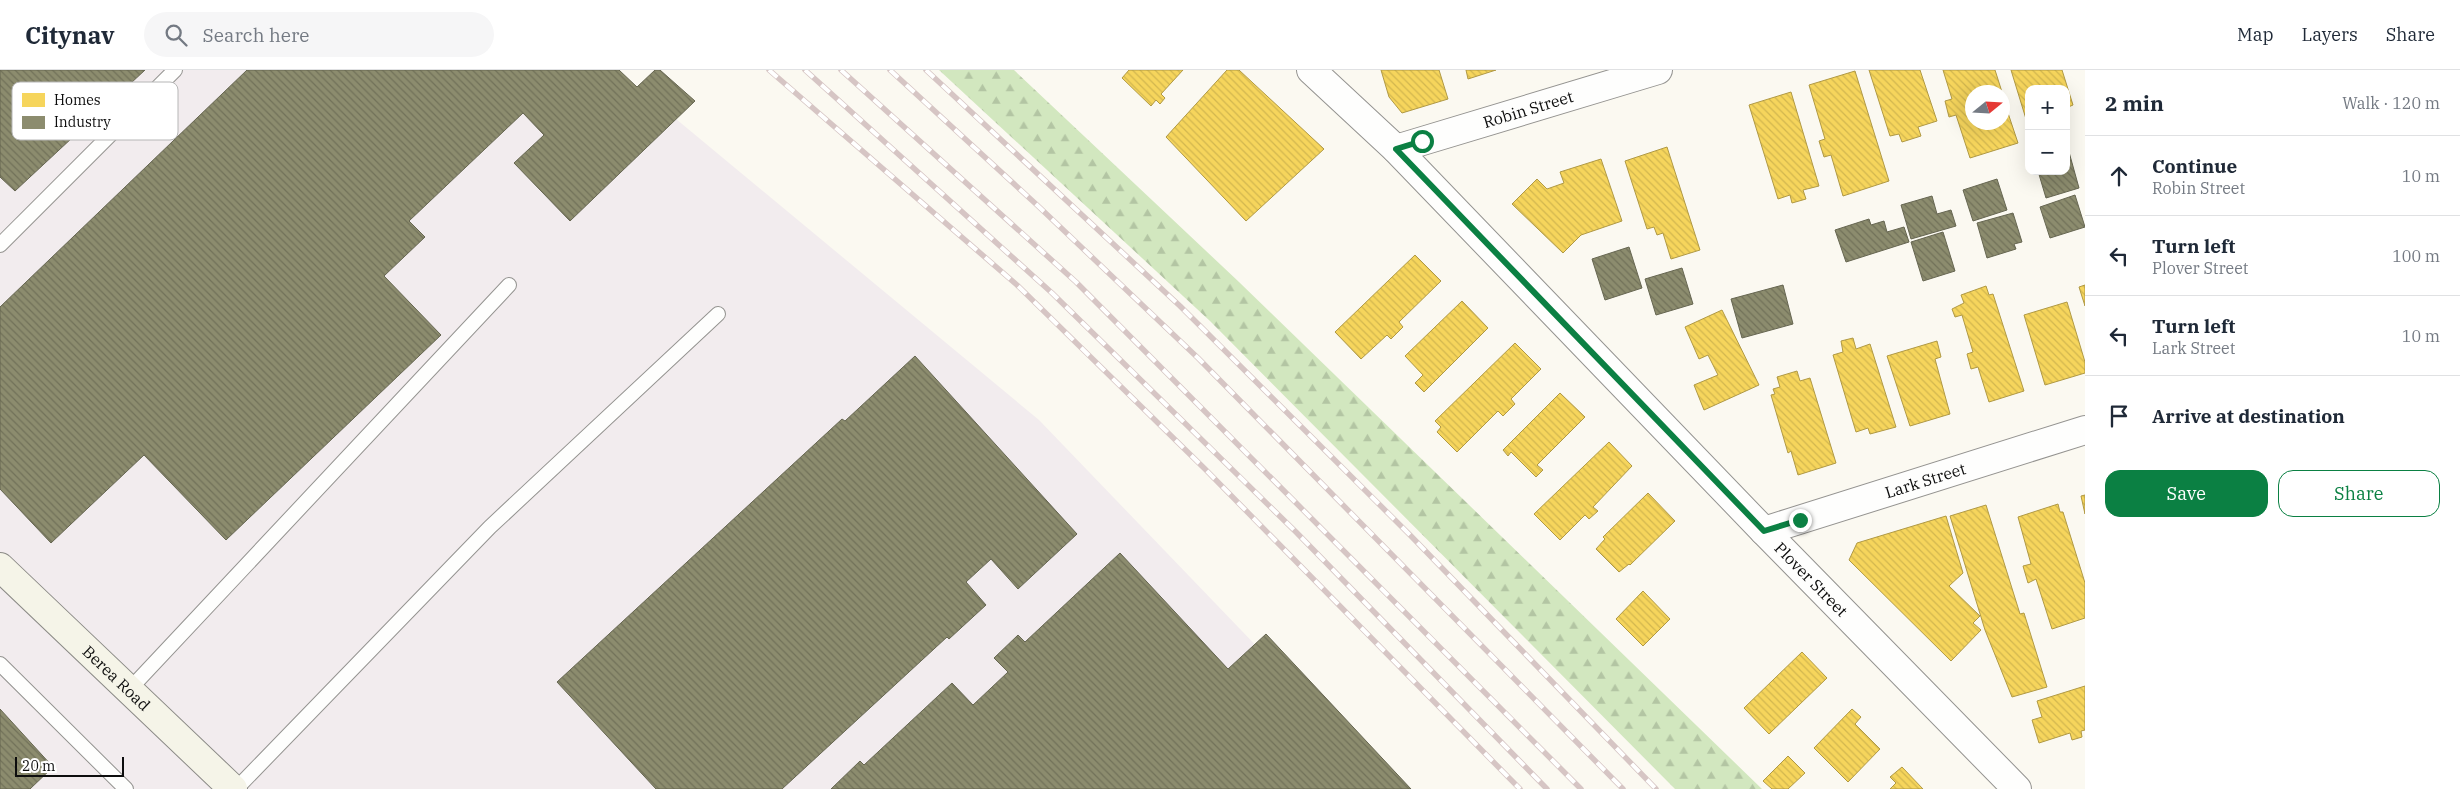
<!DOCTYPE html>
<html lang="en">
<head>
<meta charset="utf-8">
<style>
	body { margin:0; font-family:"IBM Plex Serif",serif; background:#f6f6f7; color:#1f2937 }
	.controls { position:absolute; right:15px; top:15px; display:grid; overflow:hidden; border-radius:10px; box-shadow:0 5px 20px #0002 }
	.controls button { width:45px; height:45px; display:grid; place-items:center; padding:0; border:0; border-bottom:1px solid #e0e1e3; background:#fff; color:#1f2937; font:25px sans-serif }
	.compass { position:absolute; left:1965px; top:15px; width:45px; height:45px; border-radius:50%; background:#fff; box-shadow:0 5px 20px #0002; rotate:72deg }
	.scale { position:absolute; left:15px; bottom:12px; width:109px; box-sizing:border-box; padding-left:5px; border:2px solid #0d0d0d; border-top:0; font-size:14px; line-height:18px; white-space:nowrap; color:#0d0d0d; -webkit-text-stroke:4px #fff; paint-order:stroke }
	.stop { position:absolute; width:15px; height:15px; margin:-11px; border:4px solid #0b8043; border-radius:50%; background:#fff }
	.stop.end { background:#0b8043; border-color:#fff; box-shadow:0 1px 5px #0008 }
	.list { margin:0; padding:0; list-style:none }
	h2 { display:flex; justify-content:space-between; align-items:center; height:65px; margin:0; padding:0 20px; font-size:21px }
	h2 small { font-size:16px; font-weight:400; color:#747a83 }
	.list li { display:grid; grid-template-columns:32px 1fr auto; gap:15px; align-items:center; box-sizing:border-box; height:80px; padding:0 20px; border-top:1px solid #e0e1e3 }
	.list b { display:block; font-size:19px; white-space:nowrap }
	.list p { margin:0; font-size:16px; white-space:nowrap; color:#747a83 }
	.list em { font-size:16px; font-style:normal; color:#747a83 }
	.actions { display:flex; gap:10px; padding:15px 20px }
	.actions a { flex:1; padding:11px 0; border:1px solid #0b8043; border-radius:15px; text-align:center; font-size:18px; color:#0b8043 }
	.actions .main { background:#0b8043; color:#fff }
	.icon { flex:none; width:28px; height:28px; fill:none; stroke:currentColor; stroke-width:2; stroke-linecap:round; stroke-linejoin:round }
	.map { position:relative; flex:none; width:2085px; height:719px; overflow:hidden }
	header { display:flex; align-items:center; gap:30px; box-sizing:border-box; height:70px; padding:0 25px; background:#fff; border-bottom:1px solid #e0e1e3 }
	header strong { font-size:24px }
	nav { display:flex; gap:28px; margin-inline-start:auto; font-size:18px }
	.search { width:350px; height:45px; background:#f6f6f7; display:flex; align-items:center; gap:12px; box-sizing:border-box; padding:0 18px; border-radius:28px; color:#747a83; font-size:19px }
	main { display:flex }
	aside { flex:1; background:#fff }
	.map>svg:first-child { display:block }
	.industrial { fill:#f2ecee }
	.forest { fill:url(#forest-firs) }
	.homes { fill:url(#homes-back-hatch); stroke:#b09944 }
	.industry { fill:url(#industry-back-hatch); stroke:#666651 }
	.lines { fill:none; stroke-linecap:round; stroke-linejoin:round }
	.lane-casing { stroke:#949390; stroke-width:16 }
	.street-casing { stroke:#949390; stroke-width:30 }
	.secondary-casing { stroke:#8b8a86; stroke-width:30 }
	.lane { stroke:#fefefd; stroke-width:14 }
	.street { stroke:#fefefd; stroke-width:28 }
	.secondary { stroke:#f5f4e8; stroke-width:28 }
	.rail-casing { stroke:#d6c5c4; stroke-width:5.5 }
	.rail { stroke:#fff; stroke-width:4; stroke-dasharray:11; stroke-linecap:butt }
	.route { stroke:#0b8043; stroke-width:6 }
	.labels { text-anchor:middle; stroke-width:5; stroke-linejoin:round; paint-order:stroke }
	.street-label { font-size:16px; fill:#0d0d0d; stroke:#fff }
	.key { fill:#fff; stroke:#b6b6b6; stroke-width:1 }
	.key-label { font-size:14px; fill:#0d0d0d }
</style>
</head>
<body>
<header>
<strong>Citynav</strong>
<div class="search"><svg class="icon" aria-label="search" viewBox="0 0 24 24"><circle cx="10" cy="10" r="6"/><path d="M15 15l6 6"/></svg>Search here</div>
<nav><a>Map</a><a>Layers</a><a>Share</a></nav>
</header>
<main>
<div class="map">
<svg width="2085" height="719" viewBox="0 0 2085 719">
	<defs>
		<pattern id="forest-firs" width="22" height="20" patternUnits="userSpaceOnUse" patternTransform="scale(1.25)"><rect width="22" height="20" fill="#d2e7bf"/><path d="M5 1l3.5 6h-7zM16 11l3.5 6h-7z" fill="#b3c5a3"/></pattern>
		<pattern id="homes-back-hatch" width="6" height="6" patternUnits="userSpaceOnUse" patternTransform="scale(1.25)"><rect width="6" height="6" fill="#f6d55c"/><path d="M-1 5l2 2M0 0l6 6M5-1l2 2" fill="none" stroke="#d2b64f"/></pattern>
		<pattern id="industry-back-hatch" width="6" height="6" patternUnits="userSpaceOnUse" patternTransform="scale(1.25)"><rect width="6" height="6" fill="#8c8c6e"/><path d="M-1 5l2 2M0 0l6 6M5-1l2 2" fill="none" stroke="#717159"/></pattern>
	</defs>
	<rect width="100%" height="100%" fill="#fbf9f1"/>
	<polygon class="industrial" points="0,0 617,0 1039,350 1394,719 0,719"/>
	<polygon class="forest" points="939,0 1014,0 1239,212 1762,719 1675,719 1210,251"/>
	<g class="homes">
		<polygon points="1129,0 1183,0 1161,24 1165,28 1160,34 1156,30 1151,36 1122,8"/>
		<polygon points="1227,0 1239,0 1324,79 1246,151 1166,67"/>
		<polygon points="1381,0 1439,0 1448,29 1402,43 1389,27"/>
		<polygon points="1466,0 1496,0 1468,9"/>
		<polygon points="1869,0 1920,0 1937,51 1918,57 1921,66 1902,72 1899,64 1890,66"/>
		<polygon points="1943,0 1995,0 2002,22 1972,22 1972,52 2002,52 2002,25 2018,73 1970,88 1956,45 1949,47 1945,31 1952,29"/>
		<polygon points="2011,0 2062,0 2073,35 2066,38 2066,19 2029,19 2029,48 2026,49"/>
		<polygon points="1855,1 1889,111 1843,126 1831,85 1824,87 1819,71 1825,69 1809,15"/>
		<polygon points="1791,22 1819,116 1803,120 1806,129 1792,133 1790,125 1778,129 1749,35"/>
		<polygon points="1667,77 1700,180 1671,189 1663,163 1657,165 1654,157 1647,159 1625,91"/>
		<polygon points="1601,89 1622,151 1581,165 1563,183 1512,134 1537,109 1547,119 1564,113 1560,102"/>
		<polygon points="1415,185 1441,211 1399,252 1403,257 1391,269 1387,265 1361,289 1335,262"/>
		<polygon points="2085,215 2085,236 2079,217"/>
		<polygon points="1986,216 1989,225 1993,224 2024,321 1989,332 1978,297 1971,299 1967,284 1973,282 1962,245 1955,247 1952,239 1964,233 1961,225"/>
		<polygon points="1462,231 1488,258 1424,322 1415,313 1423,305 1405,286"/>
		<polygon points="2067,232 2085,292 2085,303 2045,315 2024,245"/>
		<polygon points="1722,240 1759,315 1704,340 1694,315 1718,305 1708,285 1699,289 1685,257"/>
		<polygon points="1853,268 1856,279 1870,274 1896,357 1870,364 1868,358 1856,362 1833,285 1843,282 1841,271"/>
		<polygon points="1937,271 1941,287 1935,289 1950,344 1910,356 1887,286"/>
		<polygon points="1515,273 1541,299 1511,329 1515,334 1503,346 1498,341 1457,382 1437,362 1441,357 1435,351"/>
		<polygon points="1797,301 1800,311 1810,308 1836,393 1798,405 1791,381 1788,383 1771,325 1775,324 1773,319 1780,317 1777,307"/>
		<polygon points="1560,323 1585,347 1537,395 1543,400 1536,407 1511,382 1508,386 1503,380"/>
		<polygon points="1609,372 1632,396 1593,437 1598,441 1589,449 1585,445 1560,470 1534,444"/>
		<polygon points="1648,423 1675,451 1630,495 1629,494 1619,502 1596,479 1605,469 1603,467"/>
		<polygon points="2085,425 2085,444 2081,426"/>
		<polygon points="2058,434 2060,442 2063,442 2085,513 2085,548 2052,559 2036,509 2028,513 2023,496 2031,494 2018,447"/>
		<polygon points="1986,435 2020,544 2024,543 2047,617 2012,627 1985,560 1950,446"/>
		<polygon points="1946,446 1963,503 1949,516 1980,546 1973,553 1981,560 1951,591 1849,490 1857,473"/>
		<polygon points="1643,521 1670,549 1643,576 1616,549"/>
		<polygon points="1802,582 1827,608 1769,664 1744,638"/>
		<polygon points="2085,616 2085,660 2081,661 2082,667 2072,670 2070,663 2039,673 2032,650 2042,647 2037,631"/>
		<polygon points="1852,639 1861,647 1855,654 1880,679 1848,712 1814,678"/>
		<polygon points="1788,686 1805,703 1788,719 1772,719 1763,711"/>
		<polygon points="1902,697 1923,719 1890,719 1896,713 1890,707"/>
	</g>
	<g class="industry">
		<polygon points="0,0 145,0 15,121 0,107"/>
		<polygon points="247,0 619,0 637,17 655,0 660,0 695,31 570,151 514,93 544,65 523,43 409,151 425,167 384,206 441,265 226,470 144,385 51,473 0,419 0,237"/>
		<polygon points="2069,82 2079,118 2046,128 2038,101 2066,101 2066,83"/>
		<polygon points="1997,109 2007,140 1973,151 1963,120"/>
		<polygon points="2075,125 2085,157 2050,168 2040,137"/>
		<polygon points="1932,126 1937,144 1951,140 1956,156 1911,169 1901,135"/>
		<polygon points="2013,143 2022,172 2014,174 2016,179 1987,188 1977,153"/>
		<polygon points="1869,149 1871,155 1884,151 1887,162 1904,157 1909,172 1846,192 1835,160"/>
		<polygon points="1943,162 1955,201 1923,211 1911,172"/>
		<polygon points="1629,177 1642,218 1605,230 1592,189"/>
		<polygon points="1682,198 1693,234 1656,245 1645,209"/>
		<polygon points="1783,215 1793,254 1742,268 1731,229"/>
		<polygon points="915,286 1077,464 1018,519 991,489 966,512 986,535 949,569 947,567 782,719 656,719 557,612 842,349 845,351"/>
		<polygon points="1120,483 1228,599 1266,564 1411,719 831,719 860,691 864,695 952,613 973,635 1008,602 994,588 1018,565 1025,572"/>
		<polygon points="0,639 53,697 30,719 0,719"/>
	</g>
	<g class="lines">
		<g class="lane-casing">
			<g id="lane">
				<polyline points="0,175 175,0"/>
				<polyline points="0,594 126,719"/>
				<polyline points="129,620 509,215"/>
				<polyline points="236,719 490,457 718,244"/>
			</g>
		</g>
		<g class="street-casing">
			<g id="street">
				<path id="s1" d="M1311 0 1396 79 1764 461 2017 719"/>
				<path id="s2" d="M1396 79 1658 0"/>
				<path id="s3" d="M1764 461 2085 360"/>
			</g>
		</g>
		<g class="secondary-casing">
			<g id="secondary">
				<path id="s4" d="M0 497 233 719"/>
			</g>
		</g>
		<use href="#lane" class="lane"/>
		<use href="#street" class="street"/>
		<use href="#secondary" class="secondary"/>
		<g class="rail-casing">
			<g id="rail">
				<polyline points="769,0 1017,215 1205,399 1520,719"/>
				<polyline points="805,0 1052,223 1296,462 1547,719"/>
				<polyline points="841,0 1076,212 1581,719"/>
				<polyline points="890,0 1037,135 1198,288 1623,719"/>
				<polyline points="926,0 1180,236 1410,465 1656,719"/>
			</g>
		</g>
		<use href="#rail" class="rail"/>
	</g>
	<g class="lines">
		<polyline class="route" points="1422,71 1396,79 1764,461 1800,450"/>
	</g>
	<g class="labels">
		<g class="street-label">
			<text dy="6" stroke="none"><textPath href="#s2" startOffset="138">Robin Street</textPath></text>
			<text dy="6" stroke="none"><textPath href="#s3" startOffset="169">Lark Street</textPath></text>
			<text dy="6" stroke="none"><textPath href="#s1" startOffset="714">Plover Street</textPath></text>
			<text dy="6" stroke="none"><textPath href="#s4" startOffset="161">Berea Road</textPath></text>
		</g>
	</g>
	<rect x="12" y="12" width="166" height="58" rx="8" class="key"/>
	<rect x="22" y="23" width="23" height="14" fill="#f6d55c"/>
	<rect x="22" y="46" width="23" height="13" fill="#8c8c6e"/>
	<g class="key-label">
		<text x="54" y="35">Homes</text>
		<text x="54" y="57">Industry</text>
	</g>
</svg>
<div class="controls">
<button>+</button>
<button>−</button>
</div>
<svg class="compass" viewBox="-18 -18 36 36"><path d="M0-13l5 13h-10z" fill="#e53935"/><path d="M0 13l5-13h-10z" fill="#747a83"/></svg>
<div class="scale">20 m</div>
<div class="stop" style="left:1422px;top:71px"></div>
<div class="stop end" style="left:1800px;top:450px"></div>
</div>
<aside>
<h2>2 min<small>Walk · 120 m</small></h2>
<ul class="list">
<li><svg class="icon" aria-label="ahead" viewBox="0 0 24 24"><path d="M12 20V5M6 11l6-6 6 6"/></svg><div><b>Continue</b><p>Robin Street</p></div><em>10 m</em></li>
<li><svg class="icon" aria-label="left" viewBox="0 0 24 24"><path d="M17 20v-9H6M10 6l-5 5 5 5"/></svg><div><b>Turn left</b><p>Plover Street</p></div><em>100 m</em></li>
<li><svg class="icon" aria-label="left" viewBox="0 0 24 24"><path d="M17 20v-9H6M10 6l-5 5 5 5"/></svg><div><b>Turn left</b><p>Lark Street</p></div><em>10 m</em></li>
<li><svg class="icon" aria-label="arrive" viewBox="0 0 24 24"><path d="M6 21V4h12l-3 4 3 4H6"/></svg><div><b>Arrive at destination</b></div></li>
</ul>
<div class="actions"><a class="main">Save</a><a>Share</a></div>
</aside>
</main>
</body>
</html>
